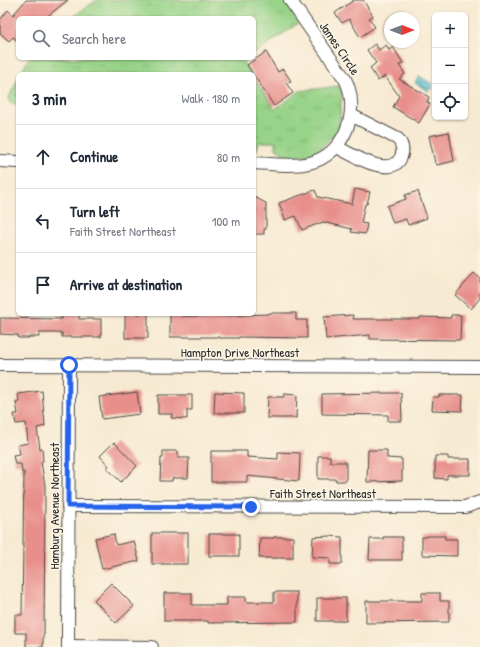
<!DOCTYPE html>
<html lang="en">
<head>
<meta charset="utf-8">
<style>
	body { margin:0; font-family:"Patrick Hand",sans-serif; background:#f6f6f7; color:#1f2937 }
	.controls { position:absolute; right:12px; top:12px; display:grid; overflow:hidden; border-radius:6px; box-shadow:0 1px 3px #0004 }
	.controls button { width:36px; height:36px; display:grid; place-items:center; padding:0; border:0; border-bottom:1px solid #e0e1e3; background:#fff; color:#1f2937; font:20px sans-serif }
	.compass { position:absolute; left:384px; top:12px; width:36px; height:36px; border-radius:50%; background:#fff; box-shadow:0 1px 3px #0004; rotate:90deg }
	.stop { position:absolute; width:12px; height:12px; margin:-9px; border:3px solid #2563eb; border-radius:50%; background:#fff }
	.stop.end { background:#2563eb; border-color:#fff; box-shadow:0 1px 4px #0008 }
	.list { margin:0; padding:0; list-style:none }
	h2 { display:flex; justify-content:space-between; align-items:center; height:52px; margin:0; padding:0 16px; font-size:17px }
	h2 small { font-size:13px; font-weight:400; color:#747a83 }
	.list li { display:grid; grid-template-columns:26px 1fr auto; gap:12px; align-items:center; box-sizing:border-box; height:64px; padding:0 16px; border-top:1px solid #e0e1e3 }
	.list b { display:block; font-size:15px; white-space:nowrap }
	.list p { margin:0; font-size:13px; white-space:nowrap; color:#747a83 }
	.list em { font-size:13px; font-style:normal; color:#747a83 }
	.icon { flex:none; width:22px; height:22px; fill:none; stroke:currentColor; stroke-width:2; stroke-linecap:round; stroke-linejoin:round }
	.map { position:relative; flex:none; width:480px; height:647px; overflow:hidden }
	.search { position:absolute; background:#fff; box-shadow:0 1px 3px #0004; left:16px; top:16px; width:240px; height:44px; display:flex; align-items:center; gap:10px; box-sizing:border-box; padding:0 14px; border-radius:6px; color:#747a83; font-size:15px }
	.panel { position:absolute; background:#fff; box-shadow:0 1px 3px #0004; left:16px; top:72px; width:240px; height:244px; border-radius:6px }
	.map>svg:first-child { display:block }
	.grass { fill:url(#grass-tufts); stroke:#617f5a }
	.water { fill:url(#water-rules); stroke:#3e747c }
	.building { fill:#e88f8c }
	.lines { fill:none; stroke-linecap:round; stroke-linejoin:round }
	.minor-casing { stroke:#4a4844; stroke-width:14 }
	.minor { stroke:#fff; stroke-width:12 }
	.route { stroke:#2563eb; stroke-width:5 }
	.labels { text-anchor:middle; stroke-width:3.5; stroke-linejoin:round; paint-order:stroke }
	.street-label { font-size:13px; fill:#2b2b2b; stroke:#fcf5e5 }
</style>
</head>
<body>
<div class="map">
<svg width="480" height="647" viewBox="0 0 480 647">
	<defs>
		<pattern id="grass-tufts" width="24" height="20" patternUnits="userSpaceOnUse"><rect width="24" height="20" fill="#97d388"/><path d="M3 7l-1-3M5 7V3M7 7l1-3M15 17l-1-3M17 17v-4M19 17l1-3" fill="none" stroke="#82b576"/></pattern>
		<pattern id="water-rules" width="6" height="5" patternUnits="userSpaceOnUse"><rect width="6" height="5" fill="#51bccc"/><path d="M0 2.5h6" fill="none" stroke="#4399a6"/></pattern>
	</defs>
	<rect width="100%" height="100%" fill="#fcf5e5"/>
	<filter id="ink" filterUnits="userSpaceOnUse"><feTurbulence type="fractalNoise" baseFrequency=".025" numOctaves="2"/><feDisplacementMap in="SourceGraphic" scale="8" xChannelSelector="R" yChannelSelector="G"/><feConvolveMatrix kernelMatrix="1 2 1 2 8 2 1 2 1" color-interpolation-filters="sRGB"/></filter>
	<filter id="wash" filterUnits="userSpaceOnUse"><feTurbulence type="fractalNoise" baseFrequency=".012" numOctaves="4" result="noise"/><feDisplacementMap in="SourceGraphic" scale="16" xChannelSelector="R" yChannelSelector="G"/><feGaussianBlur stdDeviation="0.9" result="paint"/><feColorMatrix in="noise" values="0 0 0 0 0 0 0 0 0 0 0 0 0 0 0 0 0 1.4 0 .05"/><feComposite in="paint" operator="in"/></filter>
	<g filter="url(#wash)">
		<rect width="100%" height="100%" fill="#f7ead2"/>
		<g class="grass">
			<polygon points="97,0 289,0 303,20 254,54 254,18 71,18"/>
			<polygon points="29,58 249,58 243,62 251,74 20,74"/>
			<polygon points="18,78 18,104 11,104 9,98"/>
			<polygon points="254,79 275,109 300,91 339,86 342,89 339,131 313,155 288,157 276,149 276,142 259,142 257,150 254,151"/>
		</g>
		<polygon class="water" points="419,76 433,84 431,89 428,91 415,83"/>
		<g id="blocks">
			<g class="building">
				<polygon points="26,0 68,0 45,18 17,18 18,41 13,37 9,41 0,33 0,20 8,10 13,15"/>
				<polygon points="354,0 363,0 373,16 369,18 375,27 360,37 349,19 342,23 335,13"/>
				<polygon points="375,44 379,50 386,45 389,50 393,47 403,63 399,65 405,74 399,79 429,97 427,102 430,104 419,123 393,107 399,96 385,76 378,81 370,68 376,63 367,50"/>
				<polygon points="266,52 278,72 283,69 291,81 286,83 293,93 274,106 247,65"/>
				<polygon points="449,132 454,161 437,165 436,163 435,163 429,136"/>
				<polygon points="355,189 370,192 367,204 365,204 361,223 367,224 365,234 351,232 352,229 323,222 302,230 296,216 285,220 279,203 315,190 318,197 352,204"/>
				<polygon points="418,191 427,218 408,225 406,219 393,223 387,206 406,199 405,195"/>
				<polygon points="254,197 266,203 266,229 264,229 264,234 254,234"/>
				<polygon points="474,273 480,278 480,298 471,309 455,295"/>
				<polygon points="269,313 296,313 296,320 307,320 307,338 239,337 239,338 219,338 219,337 170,337 170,314 182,314 182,316 219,316 269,314"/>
				<polygon points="62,314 79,314 79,319 101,319 101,337 62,337 62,333 39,333 39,337 29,337 29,338 18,338 18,335 0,334 0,318 62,319"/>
				<rect x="125" y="314" width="23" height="24"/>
				<polygon points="353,315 353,319 420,319 420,317 451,318 451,315 461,315 460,340 370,339 370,335 326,339 324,317"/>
				<polygon points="42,391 45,426 37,428 40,449 42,448 43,461 41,462 45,486 44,635 43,635 43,647 26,647 26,633 15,633 15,615 22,615 24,472 22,473 21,464 15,464 13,455 20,454 18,445 28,443 26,423 16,424 14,414 18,414 16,402 19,402 18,394"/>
				<polygon points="137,392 140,414 102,419 99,397"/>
				<polygon points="215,392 244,393 244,413 214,413"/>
				<polygon points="387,393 401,393 402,421 388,421 388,415 322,414 322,394"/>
				<polygon points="284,394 297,395 296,418 267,418 268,397 284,397"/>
				<polygon points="158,395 192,395 192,410 187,410 187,419 171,418 172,414 158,414"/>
				<polygon points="439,395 463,395 462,411 432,410 433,397 439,397"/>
				<polygon points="114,442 137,466 121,482 107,468 109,466 100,456"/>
				<polygon points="368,450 387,450 387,458 402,459 402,481 367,482"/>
				<polygon points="163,451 178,451 178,458 189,458 188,478 172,478 172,481 160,481 161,458 163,458"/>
				<polygon points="211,451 247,451 247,457 278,459 278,452 300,453 299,481 247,476 247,482 211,482"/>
				<polygon points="318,456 330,456 330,462 346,462 346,481 336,481 336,479 318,479"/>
				<polygon points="435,456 448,456 448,459 470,459 470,475 447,475 447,479 435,478"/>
				<rect x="152" y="533" width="36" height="31"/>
				<polygon points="114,534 116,545 134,541 139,561 102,569 95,538"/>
				<rect x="209" y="534" width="30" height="22"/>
				<polygon points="330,536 342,537 342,564 330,564 330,558 312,557 313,537"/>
				<polygon points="427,536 445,536 445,539 457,539 457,556 422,555 422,537 427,537"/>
				<polygon points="274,537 293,537 293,558 259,558 260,538 274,538"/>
				<polygon points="383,537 402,537 402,560 369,560 370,539 383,539"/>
				<polygon points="111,583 134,606 116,623 94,600"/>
				<polygon points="274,592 297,592 297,622 208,623 208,621 164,621 164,593 192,593 192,605 227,605 227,597 246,597 246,602 274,602"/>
				<polygon points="422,593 440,593 440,601 449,601 449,622 366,623 366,601 422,601"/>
				<rect x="317" y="598" width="29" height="23"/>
			</g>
		</g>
	</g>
	<g filter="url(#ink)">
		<use href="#blocks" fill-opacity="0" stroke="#4a4844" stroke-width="1"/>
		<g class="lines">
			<g class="minor-casing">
				<g id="minor">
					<path d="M337 147C351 154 391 180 401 157 404 150 402 144 398 139L351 115"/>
					<polyline points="0,161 18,162"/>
					<path d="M254 163C272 164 292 167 309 163 345 155 361 110 345 79L290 0"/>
					<polyline points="0,365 480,367"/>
					<polyline points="68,506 465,507 480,502"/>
					<polyline points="68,646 152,647"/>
					<polyline points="68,647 69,365"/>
				</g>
			</g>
			<use href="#minor" class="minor"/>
		</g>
	</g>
	<g class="lines" filter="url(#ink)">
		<polyline class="route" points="69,365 68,506 251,507"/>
	</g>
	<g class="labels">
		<g class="street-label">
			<text transform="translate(340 48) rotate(56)" y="5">James Circle</text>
			<text x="240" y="357">Hampton Drive Northeast</text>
			<text x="323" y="498">Faith Street Northeast</text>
			<text transform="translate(54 506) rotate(-90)" y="5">Hamburg Avenue Northeast</text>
		</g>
	</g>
</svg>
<div class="controls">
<button>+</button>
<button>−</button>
<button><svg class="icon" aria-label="locate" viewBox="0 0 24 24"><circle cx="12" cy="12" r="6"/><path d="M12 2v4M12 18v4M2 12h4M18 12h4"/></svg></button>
</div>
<svg class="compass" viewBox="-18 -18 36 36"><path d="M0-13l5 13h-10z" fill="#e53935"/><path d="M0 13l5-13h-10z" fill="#747a83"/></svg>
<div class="stop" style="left:69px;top:365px"></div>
<div class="stop end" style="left:251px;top:507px"></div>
<div class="search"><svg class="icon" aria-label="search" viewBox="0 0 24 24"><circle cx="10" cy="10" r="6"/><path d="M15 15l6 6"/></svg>Search here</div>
<section class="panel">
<h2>3 min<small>Walk · 180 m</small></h2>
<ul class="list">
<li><svg class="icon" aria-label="ahead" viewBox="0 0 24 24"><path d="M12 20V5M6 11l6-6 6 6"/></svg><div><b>Continue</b></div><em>80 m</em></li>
<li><svg class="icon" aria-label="left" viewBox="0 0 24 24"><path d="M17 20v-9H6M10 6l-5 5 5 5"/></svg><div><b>Turn left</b><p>Faith Street Northeast</p></div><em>100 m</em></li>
<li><svg class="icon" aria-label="arrive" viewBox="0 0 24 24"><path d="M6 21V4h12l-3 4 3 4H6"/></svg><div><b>Arrive at destination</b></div></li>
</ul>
</section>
</div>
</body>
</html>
